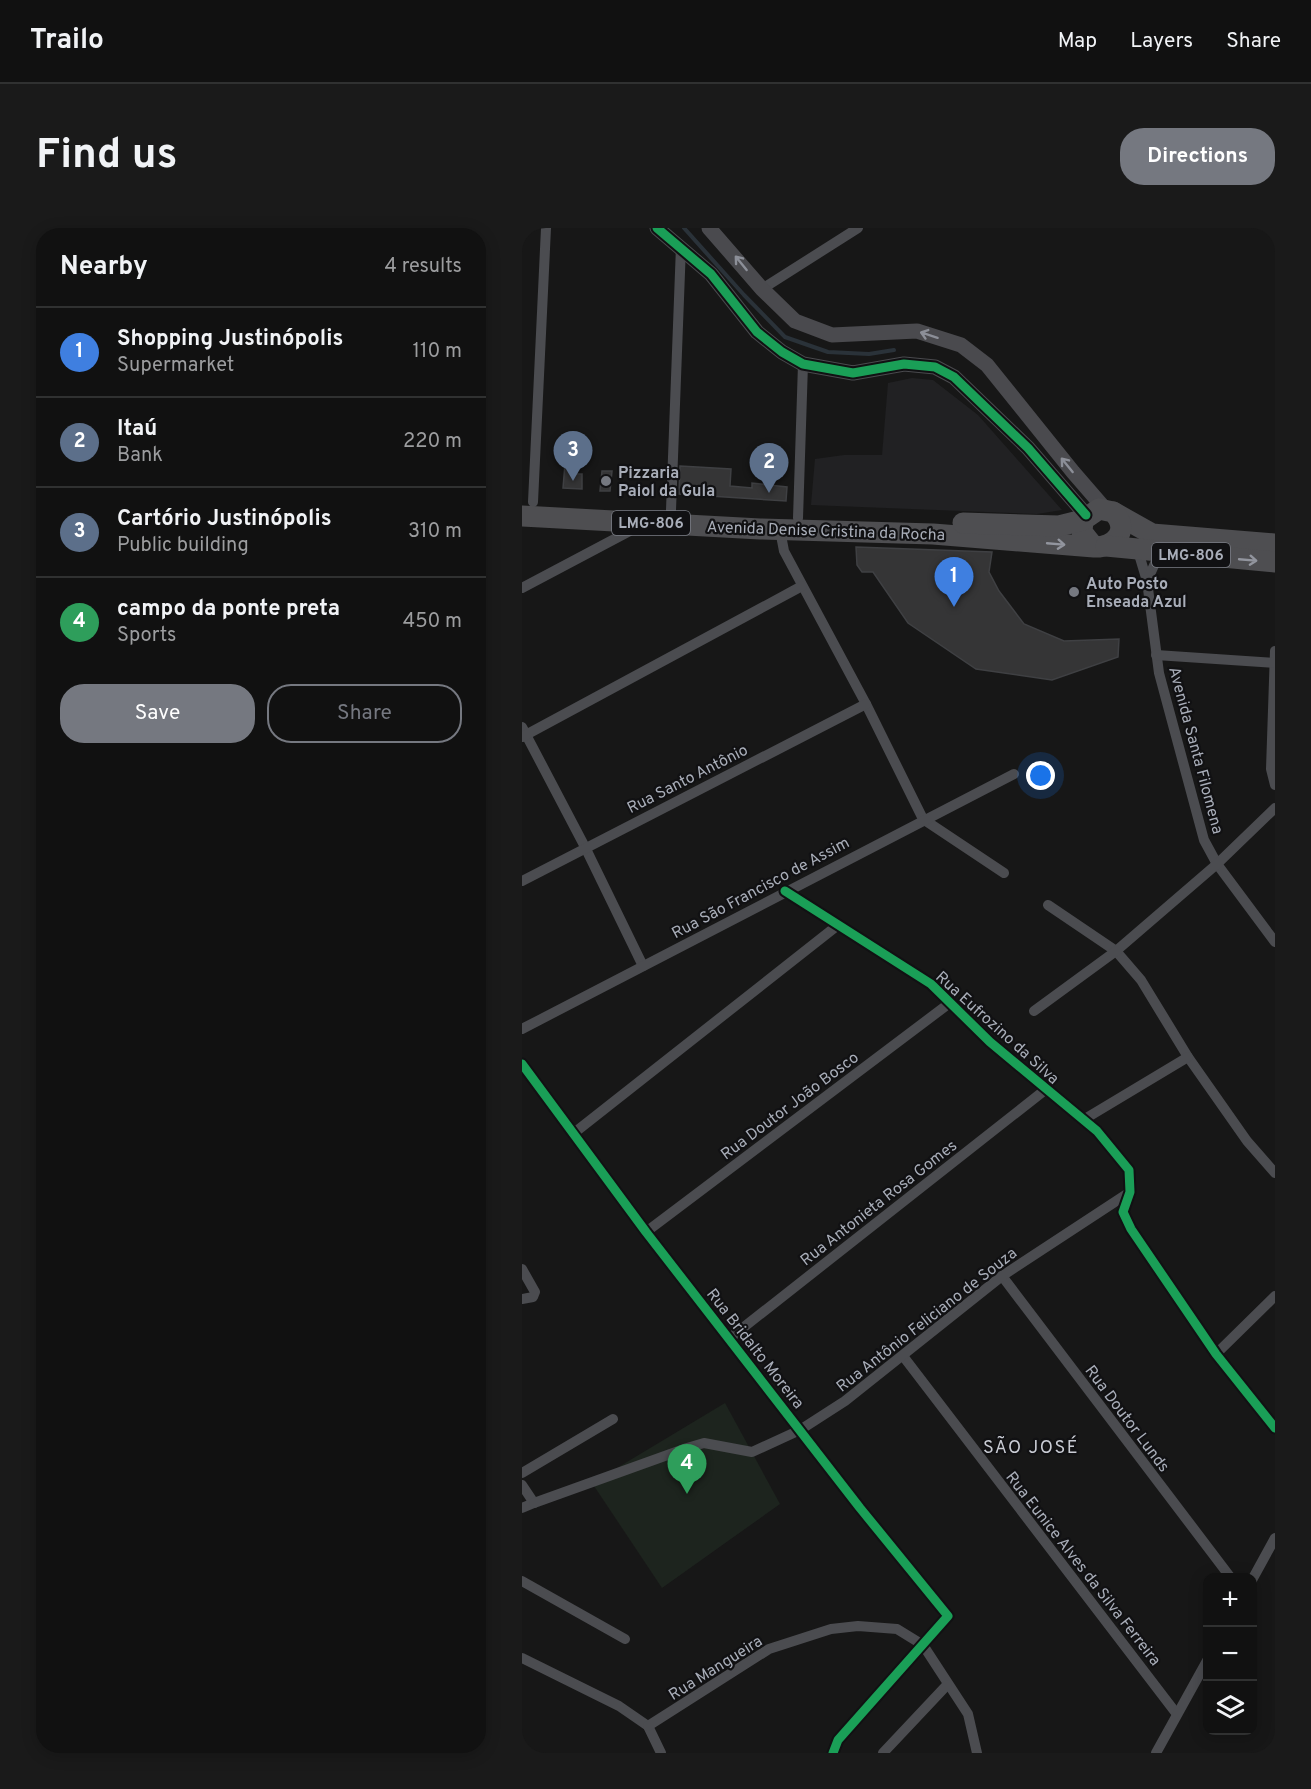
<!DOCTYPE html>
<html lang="en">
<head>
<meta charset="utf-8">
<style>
	body { margin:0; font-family:Overpass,sans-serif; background:#1a1a1a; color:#f1f3f6 }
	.controls { position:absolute; right:18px; bottom:18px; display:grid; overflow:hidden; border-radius:12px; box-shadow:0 3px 15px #0003 }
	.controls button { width:54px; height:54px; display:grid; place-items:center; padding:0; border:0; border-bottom:2px solid #303131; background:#111; color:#f1f3f6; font:30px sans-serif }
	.you { position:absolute; left:519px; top:548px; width:21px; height:21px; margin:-15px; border:4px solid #fff; border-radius:50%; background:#1a73e8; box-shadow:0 0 0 9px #1a73e833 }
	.badge { display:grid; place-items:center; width:39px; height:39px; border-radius:50%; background:#757880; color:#fff; font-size:20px; font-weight:700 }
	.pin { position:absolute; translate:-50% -50px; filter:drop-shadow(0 2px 3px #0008) }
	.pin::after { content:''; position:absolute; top:32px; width:21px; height:18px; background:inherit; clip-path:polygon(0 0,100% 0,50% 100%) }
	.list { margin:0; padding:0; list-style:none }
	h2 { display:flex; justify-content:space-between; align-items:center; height:78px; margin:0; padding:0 24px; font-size:26px }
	h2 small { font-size:20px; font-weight:400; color:#9c9d9f }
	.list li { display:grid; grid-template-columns:39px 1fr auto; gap:18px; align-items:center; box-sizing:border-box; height:90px; padding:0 24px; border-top:2px solid #303131 }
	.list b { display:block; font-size:22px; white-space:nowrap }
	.list p { margin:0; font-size:20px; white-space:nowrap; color:#9c9d9f }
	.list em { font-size:20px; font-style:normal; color:#9c9d9f }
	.actions { display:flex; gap:12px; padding:18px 24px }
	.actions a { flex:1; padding:14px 0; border:2px solid #757880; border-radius:24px; text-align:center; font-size:21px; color:#757880 }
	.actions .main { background:#757880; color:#fff }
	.icon { flex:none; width:33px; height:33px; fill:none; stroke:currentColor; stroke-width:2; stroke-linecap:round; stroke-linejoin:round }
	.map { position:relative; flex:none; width:753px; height:1525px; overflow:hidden; border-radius:24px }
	header { display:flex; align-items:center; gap:36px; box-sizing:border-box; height:84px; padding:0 30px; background:#111; border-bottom:2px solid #303131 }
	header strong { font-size:28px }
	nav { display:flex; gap:33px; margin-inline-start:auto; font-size:21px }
	.intro { display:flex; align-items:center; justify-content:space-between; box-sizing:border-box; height:144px; padding:0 36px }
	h1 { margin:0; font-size:42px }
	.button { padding:15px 27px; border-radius:24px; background:#757880; color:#fff; font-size:21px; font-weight:700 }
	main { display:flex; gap:36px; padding:0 36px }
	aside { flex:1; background:#111; border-radius:24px; box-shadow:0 3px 15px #0003 }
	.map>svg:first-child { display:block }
	.built { fill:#212123 }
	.green { fill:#1d241e }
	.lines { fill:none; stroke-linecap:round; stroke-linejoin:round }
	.stream { stroke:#2a3239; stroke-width:4 }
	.building { fill:#353536; stroke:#3f4043; stroke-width:1.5 }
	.street { stroke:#4b4c50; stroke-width:10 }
	.secondary { stroke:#4a4a4e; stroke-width:15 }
	.highway { stroke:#4e4e51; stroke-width:21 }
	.cycleway-casing { stroke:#111113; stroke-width:13 }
	.cycleway { stroke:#1a9f57; stroke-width:9 }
	.oneway { stroke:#8c8f98 }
	.oneway2 { stroke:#92959e }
	.poi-dot { fill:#757880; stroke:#111113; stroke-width:2 }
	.labels { text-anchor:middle; stroke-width:4.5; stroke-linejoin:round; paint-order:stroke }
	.shield { fill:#111113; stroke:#7b7e86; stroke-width:1.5 }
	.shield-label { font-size:15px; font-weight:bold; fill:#a8adb8 }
	.poi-label { font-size:16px; font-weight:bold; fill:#a8adb8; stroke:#111113; text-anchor:start }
	.street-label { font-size:16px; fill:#a8adb8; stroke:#111113 }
	.neighbourhood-label { font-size:18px; letter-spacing:1.5px; fill:#c9ccd4; stroke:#111113 }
</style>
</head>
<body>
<header>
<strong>Trailo</strong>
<nav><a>Map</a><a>Layers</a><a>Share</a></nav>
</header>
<div class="intro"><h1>Find us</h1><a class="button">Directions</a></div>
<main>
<aside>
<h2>Nearby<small>4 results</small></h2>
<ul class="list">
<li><span class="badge" style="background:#3f7fe0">1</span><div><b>Shopping Justinópolis</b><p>Supermarket</p></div><em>110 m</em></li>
<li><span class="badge" style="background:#5c6f8a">2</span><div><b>Itaú</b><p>Bank</p></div><em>220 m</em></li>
<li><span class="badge" style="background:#5c6f8a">3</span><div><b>Cartório Justinópolis</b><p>Public building</p></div><em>310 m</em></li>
<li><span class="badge" style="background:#2e9e5b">4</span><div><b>campo da ponte preta</b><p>Sports</p></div><em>450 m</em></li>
</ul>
<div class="actions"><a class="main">Save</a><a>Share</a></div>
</aside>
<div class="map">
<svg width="753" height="1525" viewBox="0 0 753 1525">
	<rect width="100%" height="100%" fill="#171717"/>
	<polygon class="built" points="390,150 411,152 456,187 540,282 515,286 289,277 293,231 322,227 360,227 366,155"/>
	<polygon class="green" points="203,1175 258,1276 140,1360 70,1255"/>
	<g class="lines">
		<polyline class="stream" points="162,0 222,67 263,109 306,124 347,126 372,122"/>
	</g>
	<g class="building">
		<polygon points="43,236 54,236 54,246 60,246 60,261 41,260"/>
		<polygon points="158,238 209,241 208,258 230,260 230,255 265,259 264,273 157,266"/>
		<polygon points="80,243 90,243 88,263 78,263"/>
		<polygon points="334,319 470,324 467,344 477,363 502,396 542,413 597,411 596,429 530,452 454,441 386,395 351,344 340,344 335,337"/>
	</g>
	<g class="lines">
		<g class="street">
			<polyline points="240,61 336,0"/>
			<polyline points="11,274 24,0"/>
			<polyline points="149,282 159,18"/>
			<polyline points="276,290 281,136"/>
			<polyline points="258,302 262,323 344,476 401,591 482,645"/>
			<polyline points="616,323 625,353 637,445 682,612 695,636 753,714"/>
			<polyline points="625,353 638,324"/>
			<polyline points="0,360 119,297"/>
			<polyline points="753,423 749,541 753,557"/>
			<polyline points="634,427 753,435"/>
			<polyline points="0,499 63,619 121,738"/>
			<polyline points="0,509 280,358"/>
			<polyline points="0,653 344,476"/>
			<polyline points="263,663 409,756 468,814 575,903 607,942 608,964 601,984 609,1001 694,1126 753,1200"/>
			<polyline points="526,677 594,723 619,752 666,829 725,913 753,945"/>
			<polyline points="512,783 594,723 695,636 753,580"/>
			<polyline points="0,801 492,546"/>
			<polyline points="0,836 124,1004 338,1280 426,1388 316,1512 311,1525"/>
			<polyline points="561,892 666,829"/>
			<polyline points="52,905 316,697"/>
			<polyline points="124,1004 429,774"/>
			<polyline points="0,1041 13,1064 11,1069 0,1071"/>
			<polyline points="480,1048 709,1350"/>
			<polyline points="208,1110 523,862"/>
			<polyline points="694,1126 753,1068"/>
			<polyline points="381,1128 654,1485"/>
			<polyline points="0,1245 91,1191"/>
			<polyline points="0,1257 12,1275 0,1280"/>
			<polyline points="12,1275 165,1220 182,1215 230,1224 278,1202 323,1173 480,1048 608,964"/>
			<polyline points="730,1352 753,1310"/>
			<polyline points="0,1353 103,1411"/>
			<polyline points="0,1430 97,1478 126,1498 139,1525"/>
			<polyline points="126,1498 247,1421 309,1401 336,1398 375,1401 401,1417 446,1486 455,1525"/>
			<polyline points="361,1525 425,1457"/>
			<polyline points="634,1525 686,1431"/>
		</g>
		<g class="secondary">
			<polyline points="135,0 189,46 235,104 260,124 281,136 331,145 382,136 413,139 432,149 506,220 564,287"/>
			<polyline points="187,0 240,61 273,93 310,107 395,103 439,117 465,137 551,244 583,281"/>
		</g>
		<g class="highway">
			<polyline points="591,284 630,306 753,316"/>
			<path d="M0 288 238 301 411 306 572 319C593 320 609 301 591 284L577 281 561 292 560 304 572 319"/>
			<polyline points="441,295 537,298 561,292"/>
			<polyline points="584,318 753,334"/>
		</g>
		<g class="cycleway-casing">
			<g id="cycleway">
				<polyline points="135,0 189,46 235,104 260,124 281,136 331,145 382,136 413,139 432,149 506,220 564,287"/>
				<polyline points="263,663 409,756 468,814 575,903 607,942 608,964 601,984 609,1001 694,1126 753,1200"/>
				<polyline points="0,836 124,1004 338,1280 426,1388 316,1512 311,1525"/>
			</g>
		</g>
		<use href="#cycleway" class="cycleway"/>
	</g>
	<defs><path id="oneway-shaft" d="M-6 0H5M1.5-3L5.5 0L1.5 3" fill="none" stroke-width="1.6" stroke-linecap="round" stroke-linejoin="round" transform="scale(1.5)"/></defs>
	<g class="oneway">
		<use href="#oneway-shaft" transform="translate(219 35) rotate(-129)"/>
		<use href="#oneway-shaft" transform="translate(407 107) rotate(-162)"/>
		<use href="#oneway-shaft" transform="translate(545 237) rotate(-129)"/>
	</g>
	<g class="oneway2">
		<use href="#oneway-shaft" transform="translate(534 316) rotate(5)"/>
		<use href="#oneway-shaft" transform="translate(726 332) rotate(5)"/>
	</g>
	<g class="poi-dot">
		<circle cx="84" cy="253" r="6"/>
		<circle cx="552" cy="364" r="6"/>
	</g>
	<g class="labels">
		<g class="shield">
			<rect x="90" y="283" width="78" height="24" rx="4.5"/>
			<rect x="630" y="315" width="78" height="24" rx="4.5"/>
		</g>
		<g class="shield-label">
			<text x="129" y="300">LMG-806</text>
			<text x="669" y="332">LMG-806</text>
		</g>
		<g class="poi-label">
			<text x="96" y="250">Pizzaria<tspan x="96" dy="18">Paiol da Gula</tspan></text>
			<text x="564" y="361">Auto Posto<tspan x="564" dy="18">Enseada Azul</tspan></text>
		</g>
		<g class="street-label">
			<text transform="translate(304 302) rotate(2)" y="6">Avenida Denise Cristina da Rocha</text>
			<text transform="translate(675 522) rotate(75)" y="6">Avenida Santa Filomena</text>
			<text transform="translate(165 550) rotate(-27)" y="6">Rua Santo Antônio</text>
			<text transform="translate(238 659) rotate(-28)" y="6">Rua São Francisco de Assim</text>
			<text transform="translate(476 799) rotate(42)" y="6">Rua Eufrozino da Silva</text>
			<text transform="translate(267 877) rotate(-37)" y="6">Rua Doutor João Bosco</text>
			<text transform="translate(356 974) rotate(-38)" y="6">Rua Antonieta Rosa Gomes</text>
			<text transform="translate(404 1091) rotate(-38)" y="6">Rua Antônio Feliciano de Souza</text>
			<text transform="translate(234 1120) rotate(52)" y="6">Rua Bridalto Moreira</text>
			<text transform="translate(606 1190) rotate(53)" y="6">Rua Doutor Lunds</text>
			<text transform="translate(562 1340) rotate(52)" y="6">Rua Eunice Alves da Silva Ferreira</text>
			<text transform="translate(193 1439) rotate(-32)" y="6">Rua Mangueira</text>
		</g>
		<g class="neighbourhood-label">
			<text x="509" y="1225">SÃO JOSÉ</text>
		</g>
	</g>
</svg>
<div class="controls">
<button>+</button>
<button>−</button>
<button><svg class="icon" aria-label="layers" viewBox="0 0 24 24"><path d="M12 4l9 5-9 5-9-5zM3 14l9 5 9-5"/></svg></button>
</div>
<div class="you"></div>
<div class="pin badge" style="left:432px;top:379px;background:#3f7fe0">1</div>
<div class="pin badge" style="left:247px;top:265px;background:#5c6f8a">2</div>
<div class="pin badge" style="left:51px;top:253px;background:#5c6f8a">3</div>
<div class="pin badge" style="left:165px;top:1266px;background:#2e9e5b">4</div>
</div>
</main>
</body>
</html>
